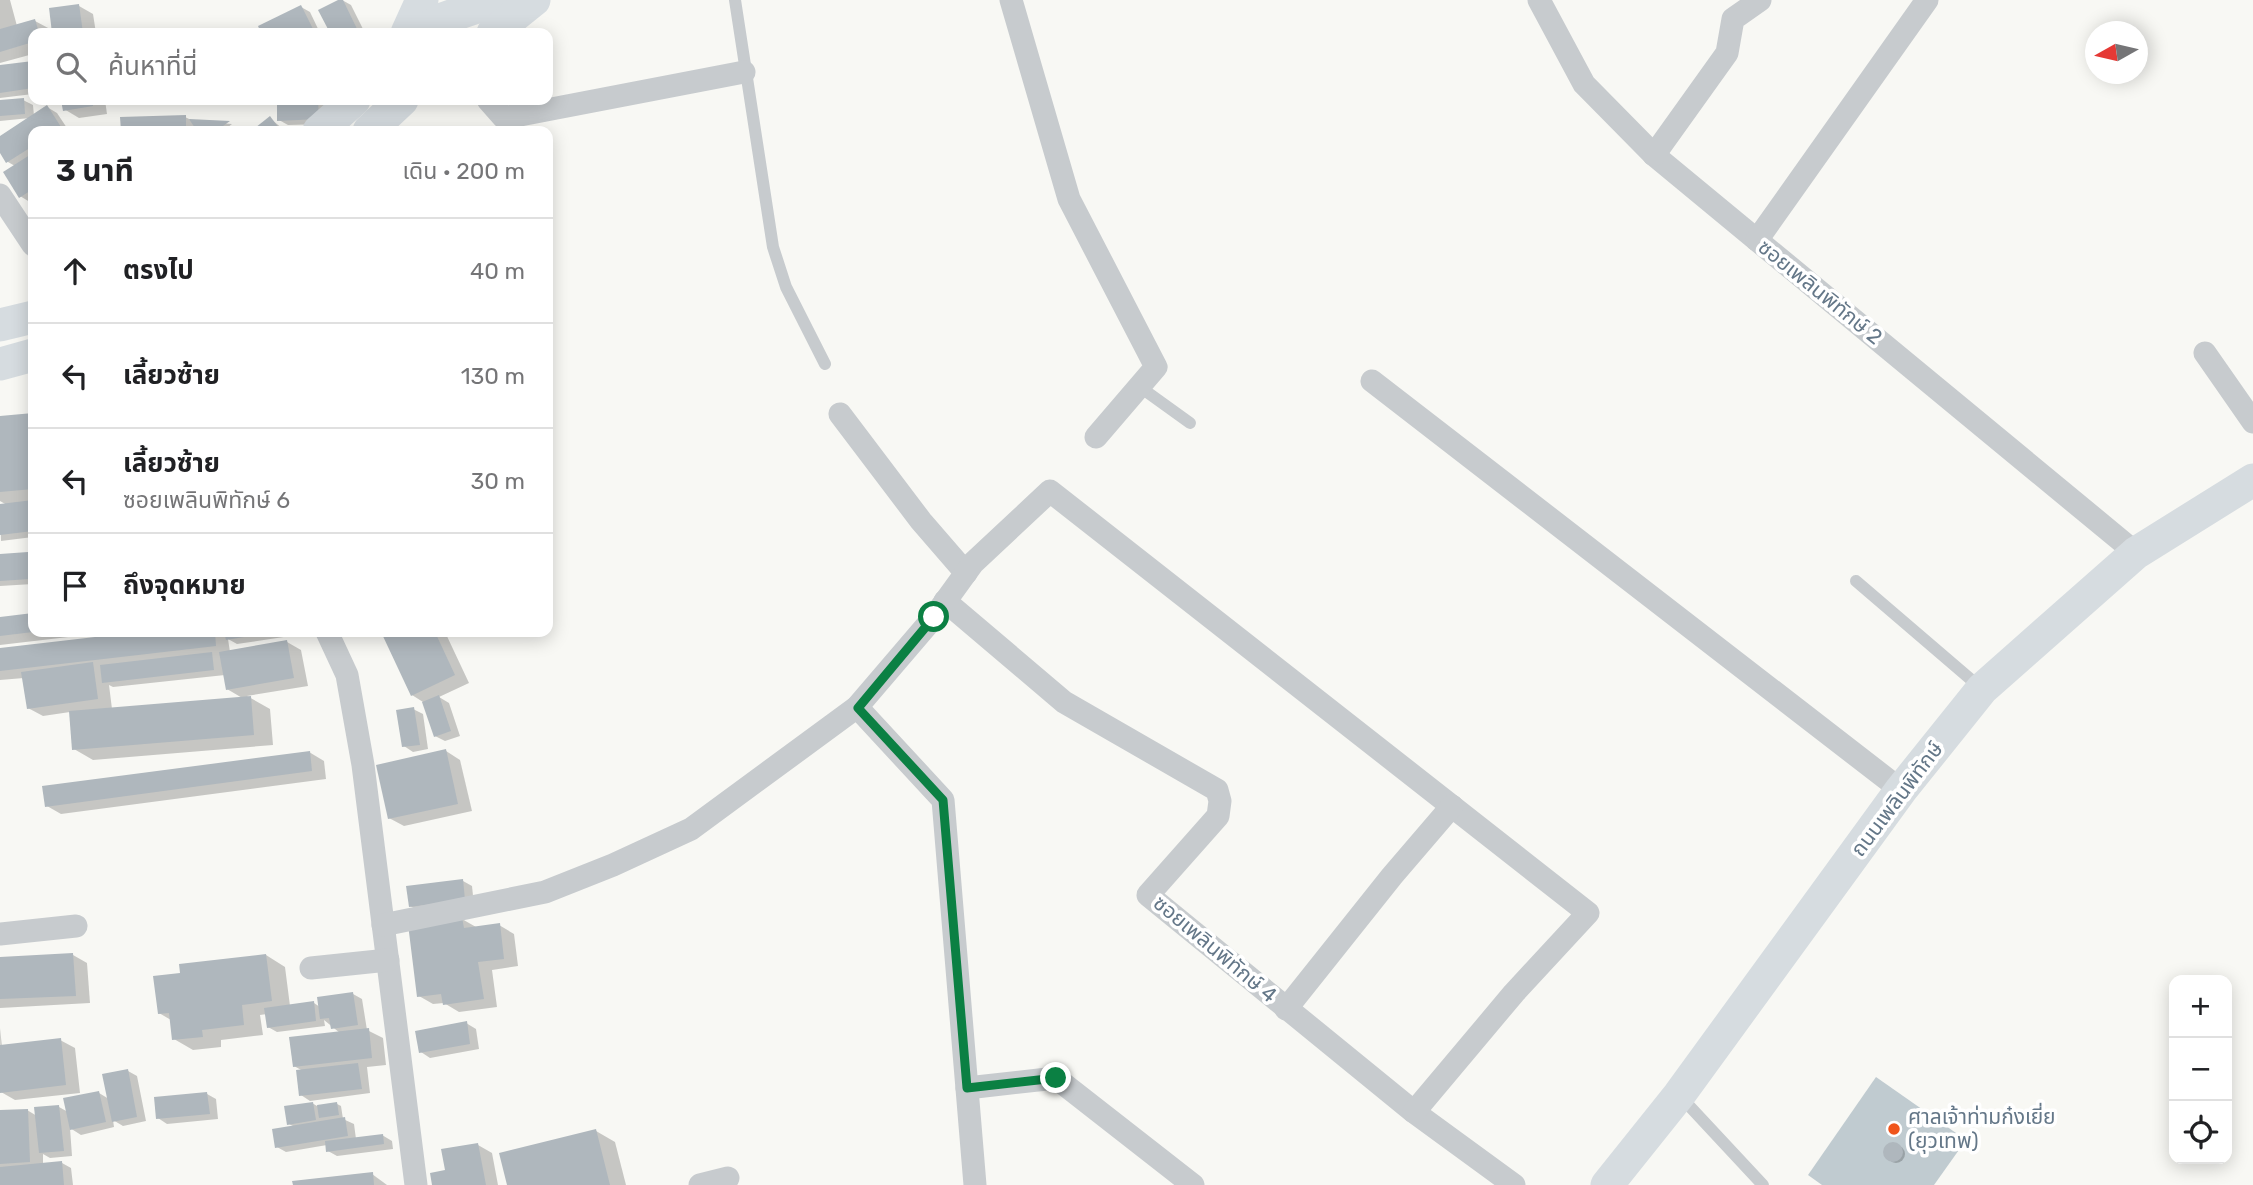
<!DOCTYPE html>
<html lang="th">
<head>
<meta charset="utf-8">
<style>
	body { margin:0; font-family:Rubik,"Noto Sans Thai",sans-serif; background:#f6f6f6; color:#202124 }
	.controls { position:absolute; right:21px; bottom:21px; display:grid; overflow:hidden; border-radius:14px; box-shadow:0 4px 18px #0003 }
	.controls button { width:63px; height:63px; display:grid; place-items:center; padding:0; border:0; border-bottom:2px solid #e0e0e0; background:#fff; color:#202124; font:35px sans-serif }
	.compass { position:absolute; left:2085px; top:21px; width:63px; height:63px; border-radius:50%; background:#fff; box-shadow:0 4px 18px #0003; rotate:262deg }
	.stop { position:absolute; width:21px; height:21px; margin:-16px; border:5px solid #0b8043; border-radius:50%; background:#fff }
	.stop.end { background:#0b8043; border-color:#fff; box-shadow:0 2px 7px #0008 }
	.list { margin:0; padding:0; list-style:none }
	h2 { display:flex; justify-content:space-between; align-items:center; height:91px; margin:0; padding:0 28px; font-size:30px }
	h2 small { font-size:23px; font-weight:400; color:#757577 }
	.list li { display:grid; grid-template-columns:46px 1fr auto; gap:21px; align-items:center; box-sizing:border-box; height:105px; padding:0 28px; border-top:2px solid #e0e0e0 }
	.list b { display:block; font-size:26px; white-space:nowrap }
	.list p { margin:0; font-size:23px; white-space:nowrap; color:#757577 }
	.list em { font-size:23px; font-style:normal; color:#757577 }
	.icon { flex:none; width:38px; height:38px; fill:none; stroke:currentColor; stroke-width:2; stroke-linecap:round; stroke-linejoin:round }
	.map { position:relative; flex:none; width:2253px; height:1185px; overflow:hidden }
	.search { position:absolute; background:#fff; box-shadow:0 4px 18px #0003; left:28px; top:28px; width:525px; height:77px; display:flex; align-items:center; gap:18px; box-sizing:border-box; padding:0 24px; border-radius:14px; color:#757577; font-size:26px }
	.panel { position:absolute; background:#fff; box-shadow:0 4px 18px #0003; left:28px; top:126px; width:525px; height:511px; border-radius:14px }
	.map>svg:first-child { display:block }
	.water { fill:#c0cbd0 }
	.shadow { fill:#0003; fill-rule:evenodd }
	.building { fill:#afb7bd }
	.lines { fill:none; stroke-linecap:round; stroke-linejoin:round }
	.lane { stroke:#c7cbce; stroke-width:12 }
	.street { stroke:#c7cbce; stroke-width:23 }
	.secondary { stroke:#d6dce0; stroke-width:33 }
	.route { stroke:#0b8043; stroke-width:9 }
	.poi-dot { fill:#f0551c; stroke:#fff; stroke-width:2.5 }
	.labels { text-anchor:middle; stroke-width:7; stroke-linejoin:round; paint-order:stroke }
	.street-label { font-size:21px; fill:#647788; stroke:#fff }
	.poi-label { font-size:21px; fill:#647788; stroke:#fff; text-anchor:start }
</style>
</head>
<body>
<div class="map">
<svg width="2253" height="1185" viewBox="0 0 2253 1185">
	<rect width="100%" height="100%" fill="#f8f8f4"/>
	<polygon class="water" points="1876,1077 1966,1140 1934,1185 1822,1185 1808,1175"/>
	<g class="shadow">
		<polygon points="0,0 10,0 17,26 35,21 50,29 51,33 33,33 33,54 0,63"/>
		<polygon points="342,0 351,5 365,33 332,33 321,10"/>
		<polygon points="79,6 93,14 96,33 54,33 51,9"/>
		<polygon points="301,7 310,12 320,33 263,33 260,27"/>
		<polygon points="33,63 33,94 0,98 0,67"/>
		<polygon points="23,100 33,105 34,116 47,107 57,113 69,131 33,131 33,204 20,196 15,166 8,162 0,150 0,138 30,118 0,121 0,102"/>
		<polygon points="63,100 105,100 107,114 79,118 64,109"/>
		<polygon points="279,100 319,100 326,104 327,124 288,125 279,120"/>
		<polygon points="185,117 193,121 232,124 223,131 199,131 195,124 195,131 122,131 122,119"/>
		<polygon points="270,118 285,131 236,131 244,126 254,131"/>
		<polygon points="33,414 33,537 1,541 0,506 7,505 0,501 0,417"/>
		<polygon points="28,554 33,557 33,584 0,586 0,556"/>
		<polygon points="33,615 33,632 111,632 0,645 0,619"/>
		<path d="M153 632H297V635L237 644 228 639 230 652 287 642 301 650 308 686 247 696 270 709 273 745 93 760 74 749 70 712 43 716 28 708 24 678 0 680V650ZM225 675 227 689 244 699 112 709 109 685 113 687Z"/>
		<polygon points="383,632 445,632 469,683 439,697 449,703 460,736 445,741 435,736 423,702 412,695"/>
		<polygon points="413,709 423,714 428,749 413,752 404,746"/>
		<polygon points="446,751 460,760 472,811 404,826 389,818"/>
		<polygon points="309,752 324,761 326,779 61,814 47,806"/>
		<polygon points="463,881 472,886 474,905 420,911 410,906"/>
		<polygon points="462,919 476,927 499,925 514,934 518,966 492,970 497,1007 459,1012 444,1003 433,1004 419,996"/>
		<polygon points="73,955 87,963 90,1003 0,1008 0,958"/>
		<polygon points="266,955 285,967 290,1006 314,1003 320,1007 353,994 362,999 367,1030 383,1038 386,1065 367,1067 370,1093 310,1101 301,1095 303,1071 294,1066 340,1033 324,1020 325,1026 277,1032 268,1027 267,1014 260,1015 263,1035 221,1040 221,1047 193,1050 174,1039 171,1020 159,1013 182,974"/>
		<polygon points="466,1023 476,1029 479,1049 430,1058 421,1052"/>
		<polygon points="0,1028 2,1047 60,1040 75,1048 80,1093 15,1100 1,1092"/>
		<polygon points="128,1071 137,1076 146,1121 123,1126 113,1120 114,1127 81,1135 70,1128 72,1156 50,1158 43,1154 43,1165 62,1163 71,1168 73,1185 0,1185 0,1111 27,1110 37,1116 59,1107 68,1112 99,1093 109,1099"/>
		<polygon points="207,1094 216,1099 218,1119 167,1124 158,1118"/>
		<polygon points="312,1103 317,1106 337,1104 341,1106 343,1119 354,1124 356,1139 382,1135 392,1141 393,1149 337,1156 328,1151 327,1145 286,1152 277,1147 295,1127 289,1124"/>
		<polygon points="596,1131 615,1142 626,1185 509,1185"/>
		<circle cx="1896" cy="1154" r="9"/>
		<polygon points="478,1145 492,1153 498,1185 433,1185"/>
		<polygon points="372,1174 387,1185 294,1185"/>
	</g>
	<g class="building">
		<polygon points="338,0 343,0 359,33 330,33 318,10"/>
		<polygon points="79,4 83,33 52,33 49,8"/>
		<polygon points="301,5 315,33 261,33 258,26"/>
		<polygon points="35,19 39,33 33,33 33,42 0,52 0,29"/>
		<polygon points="33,61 33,88 0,93 0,65"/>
		<polygon points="24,98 25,114 0,116 0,100"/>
		<polygon points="61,100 93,100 93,106 63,111"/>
		<polygon points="277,100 318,100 319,119 277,121"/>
		<polygon points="47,105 61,127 55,131 33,131 33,146 6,163 0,153 0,136"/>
		<polygon points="186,115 186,131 121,131 120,117"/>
		<polygon points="270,116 281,131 251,131"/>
		<polygon points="189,119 230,121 216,131 197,131"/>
		<polygon points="33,153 33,189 19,198 3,172"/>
		<polygon points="33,413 33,489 0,492 0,416"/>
		<polygon points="33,500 33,531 0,535 0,504"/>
		<polygon points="28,552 30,579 0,581 0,554"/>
		<polygon points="33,613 33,632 0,636 0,617"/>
		<polygon points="138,632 215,632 216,646 0,671 0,648"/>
		<polygon points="224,632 268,632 268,633 226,640"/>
		<polygon points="381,632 435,632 455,675 411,696"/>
		<polygon points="287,640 294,678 226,690 219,652"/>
		<polygon points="212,652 214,670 102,683 100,665"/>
		<polygon points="93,662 98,699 27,709 21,672"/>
		<polygon points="439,695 451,731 434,737 422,702"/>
		<polygon points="251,696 254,735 72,750 69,711"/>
		<polygon points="414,707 420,745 402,747 396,710"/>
		<polygon points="446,749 458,804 388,819 376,765"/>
		<polygon points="310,751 312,771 45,807 42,786"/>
		<polygon points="463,879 465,900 409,907 406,886"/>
		<polygon points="462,917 464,928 500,923 504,959 478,962 484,999 443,1005 441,994 417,997 408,924"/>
		<polygon points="73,953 76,996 0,999 0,957"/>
		<polygon points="266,954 272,1001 242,1005 244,1025 202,1030 203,1037 172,1040 169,1013 158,1014 153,976 180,973 179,964"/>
		<polygon points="353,992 358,1025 331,1029 329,1018 320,1019 317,997"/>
		<polygon points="314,1001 316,1021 267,1028 264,1008"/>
		<polygon points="467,1021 470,1044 419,1053 415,1031"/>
		<polygon points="369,1028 372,1058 293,1067 289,1037"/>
		<polygon points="61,1038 66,1085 0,1093 0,1045"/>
		<polygon points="358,1063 362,1089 299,1096 296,1070"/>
		<polygon points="128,1069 137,1117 112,1122 102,1074"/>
		<polygon points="99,1091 106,1122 70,1130 63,1098"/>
		<polygon points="207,1092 210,1114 156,1119 154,1097"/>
		<polygon points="313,1102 316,1120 287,1125 284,1106"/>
		<polygon points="337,1102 339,1115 319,1118 317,1105"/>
		<polygon points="59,1105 64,1151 39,1153 34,1107"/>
		<polygon points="28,1109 30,1162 0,1164 0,1110"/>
		<polygon points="345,1117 348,1136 275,1148 272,1129"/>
		<polygon points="596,1129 610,1185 507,1185 499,1153"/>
		<polygon points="383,1134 384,1144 326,1152 325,1141"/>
		<circle cx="1893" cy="1152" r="10"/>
		<polygon points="478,1143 486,1185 432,1185 430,1173 445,1170 441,1149"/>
		<polygon points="62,1161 64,1185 0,1185 0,1167"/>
		<polygon points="373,1172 374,1185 293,1185 292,1181"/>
	</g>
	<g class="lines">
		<g class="lane">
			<polyline points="735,0 773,247 786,287 825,364"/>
			<polyline points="1140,387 1190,423"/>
			<polyline points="1856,581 1982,689"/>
			<polyline points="1680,1096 1763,1185"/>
		</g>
		<g class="street">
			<polyline points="1011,0 1069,199 1156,367 1096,437"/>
			<polyline points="1539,0 1584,84 1654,155 2136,553"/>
			<polyline points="488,100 503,117 515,116 744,72"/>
			<polyline points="1654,155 1727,53 1733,19 1760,0"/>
			<polyline points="0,195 33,245"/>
			<polyline points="1757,240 1927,0"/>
			<polyline points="2205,353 2253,422"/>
			<polyline points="1372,381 1901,790"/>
			<polyline points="840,414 921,521 966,573"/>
			<polyline points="945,601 1064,702 1217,790 1220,801 1218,816 1148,895 1414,1112 1514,1185"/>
			<polyline points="327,632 347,675 363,765 416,1185"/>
			<polyline points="857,707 943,800 975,1185"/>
			<polyline points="383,925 545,892 613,865 691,829 857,707 934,617 973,563 1050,491 1588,913 1514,993 1414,1112"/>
			<polyline points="0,934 76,926"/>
			<polyline points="311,968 388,960"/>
			<polyline points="1286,1009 1392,876 1452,806"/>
			<polyline points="967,1088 1056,1078 1193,1185"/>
			<polyline points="700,1185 728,1178"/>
		</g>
		<g class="secondary">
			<polyline points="407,33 422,0"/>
			<polyline points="419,33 445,18 498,0"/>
			<polyline points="493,33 534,0"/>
			<polyline points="319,131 354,100"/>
			<polyline points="369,131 402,100"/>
			<polyline points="0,325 33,317"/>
			<polyline points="0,364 33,355"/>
			<polyline points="1607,1185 1679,1095 1901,790 1982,689 2136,553 2253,480"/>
		</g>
	</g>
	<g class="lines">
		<polyline class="route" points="934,617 858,708 943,800 967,1088 1056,1078"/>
	</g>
	<circle class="poi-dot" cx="1894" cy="1129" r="7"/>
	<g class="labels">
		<g class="street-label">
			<text transform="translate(1820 292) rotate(39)" y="7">ซอยเพลินพิทักษ์ 2</text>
			<text transform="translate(1897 799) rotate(-53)" y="7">ถนนเพลินพิทักษ์</text>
			<text transform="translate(1215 949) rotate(40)" y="7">ซอยเพลินพิทักษ์ 4</text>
		</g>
		<g class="poi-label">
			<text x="1908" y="1124">ศาลเจ้าท่ามก๋งเยี่ย<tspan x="1908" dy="24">(ยุวเทพ)</tspan></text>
		</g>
	</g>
</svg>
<div class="controls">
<button>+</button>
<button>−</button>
<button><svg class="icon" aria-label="locate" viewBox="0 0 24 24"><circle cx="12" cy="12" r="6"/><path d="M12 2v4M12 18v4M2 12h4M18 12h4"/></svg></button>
</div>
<svg class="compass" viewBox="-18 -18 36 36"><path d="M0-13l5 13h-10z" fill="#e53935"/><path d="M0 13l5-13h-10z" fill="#757577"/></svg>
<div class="stop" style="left:934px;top:617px"></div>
<div class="stop end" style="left:1056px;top:1078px"></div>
<div class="search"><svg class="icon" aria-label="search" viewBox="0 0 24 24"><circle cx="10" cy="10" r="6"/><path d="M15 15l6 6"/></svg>ค้นหาที่นี่</div>
<section class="panel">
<h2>3 นาที<small>เดิน · 200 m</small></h2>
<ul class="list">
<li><svg class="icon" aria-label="ahead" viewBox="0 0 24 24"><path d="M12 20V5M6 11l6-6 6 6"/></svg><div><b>ตรงไป</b></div><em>40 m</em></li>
<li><svg class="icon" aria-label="left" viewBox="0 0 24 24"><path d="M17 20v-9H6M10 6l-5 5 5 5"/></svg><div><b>เลี้ยวซ้าย</b></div><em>130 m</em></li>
<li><svg class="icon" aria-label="left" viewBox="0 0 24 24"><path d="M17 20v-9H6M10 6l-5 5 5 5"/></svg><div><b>เลี้ยวซ้าย</b><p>ซอยเพลินพิทักษ์ 6</p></div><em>30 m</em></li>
<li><svg class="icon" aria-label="arrive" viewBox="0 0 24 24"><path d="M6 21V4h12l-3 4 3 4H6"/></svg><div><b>ถึงจุดหมาย</b></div></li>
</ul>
</section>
</div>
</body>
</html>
